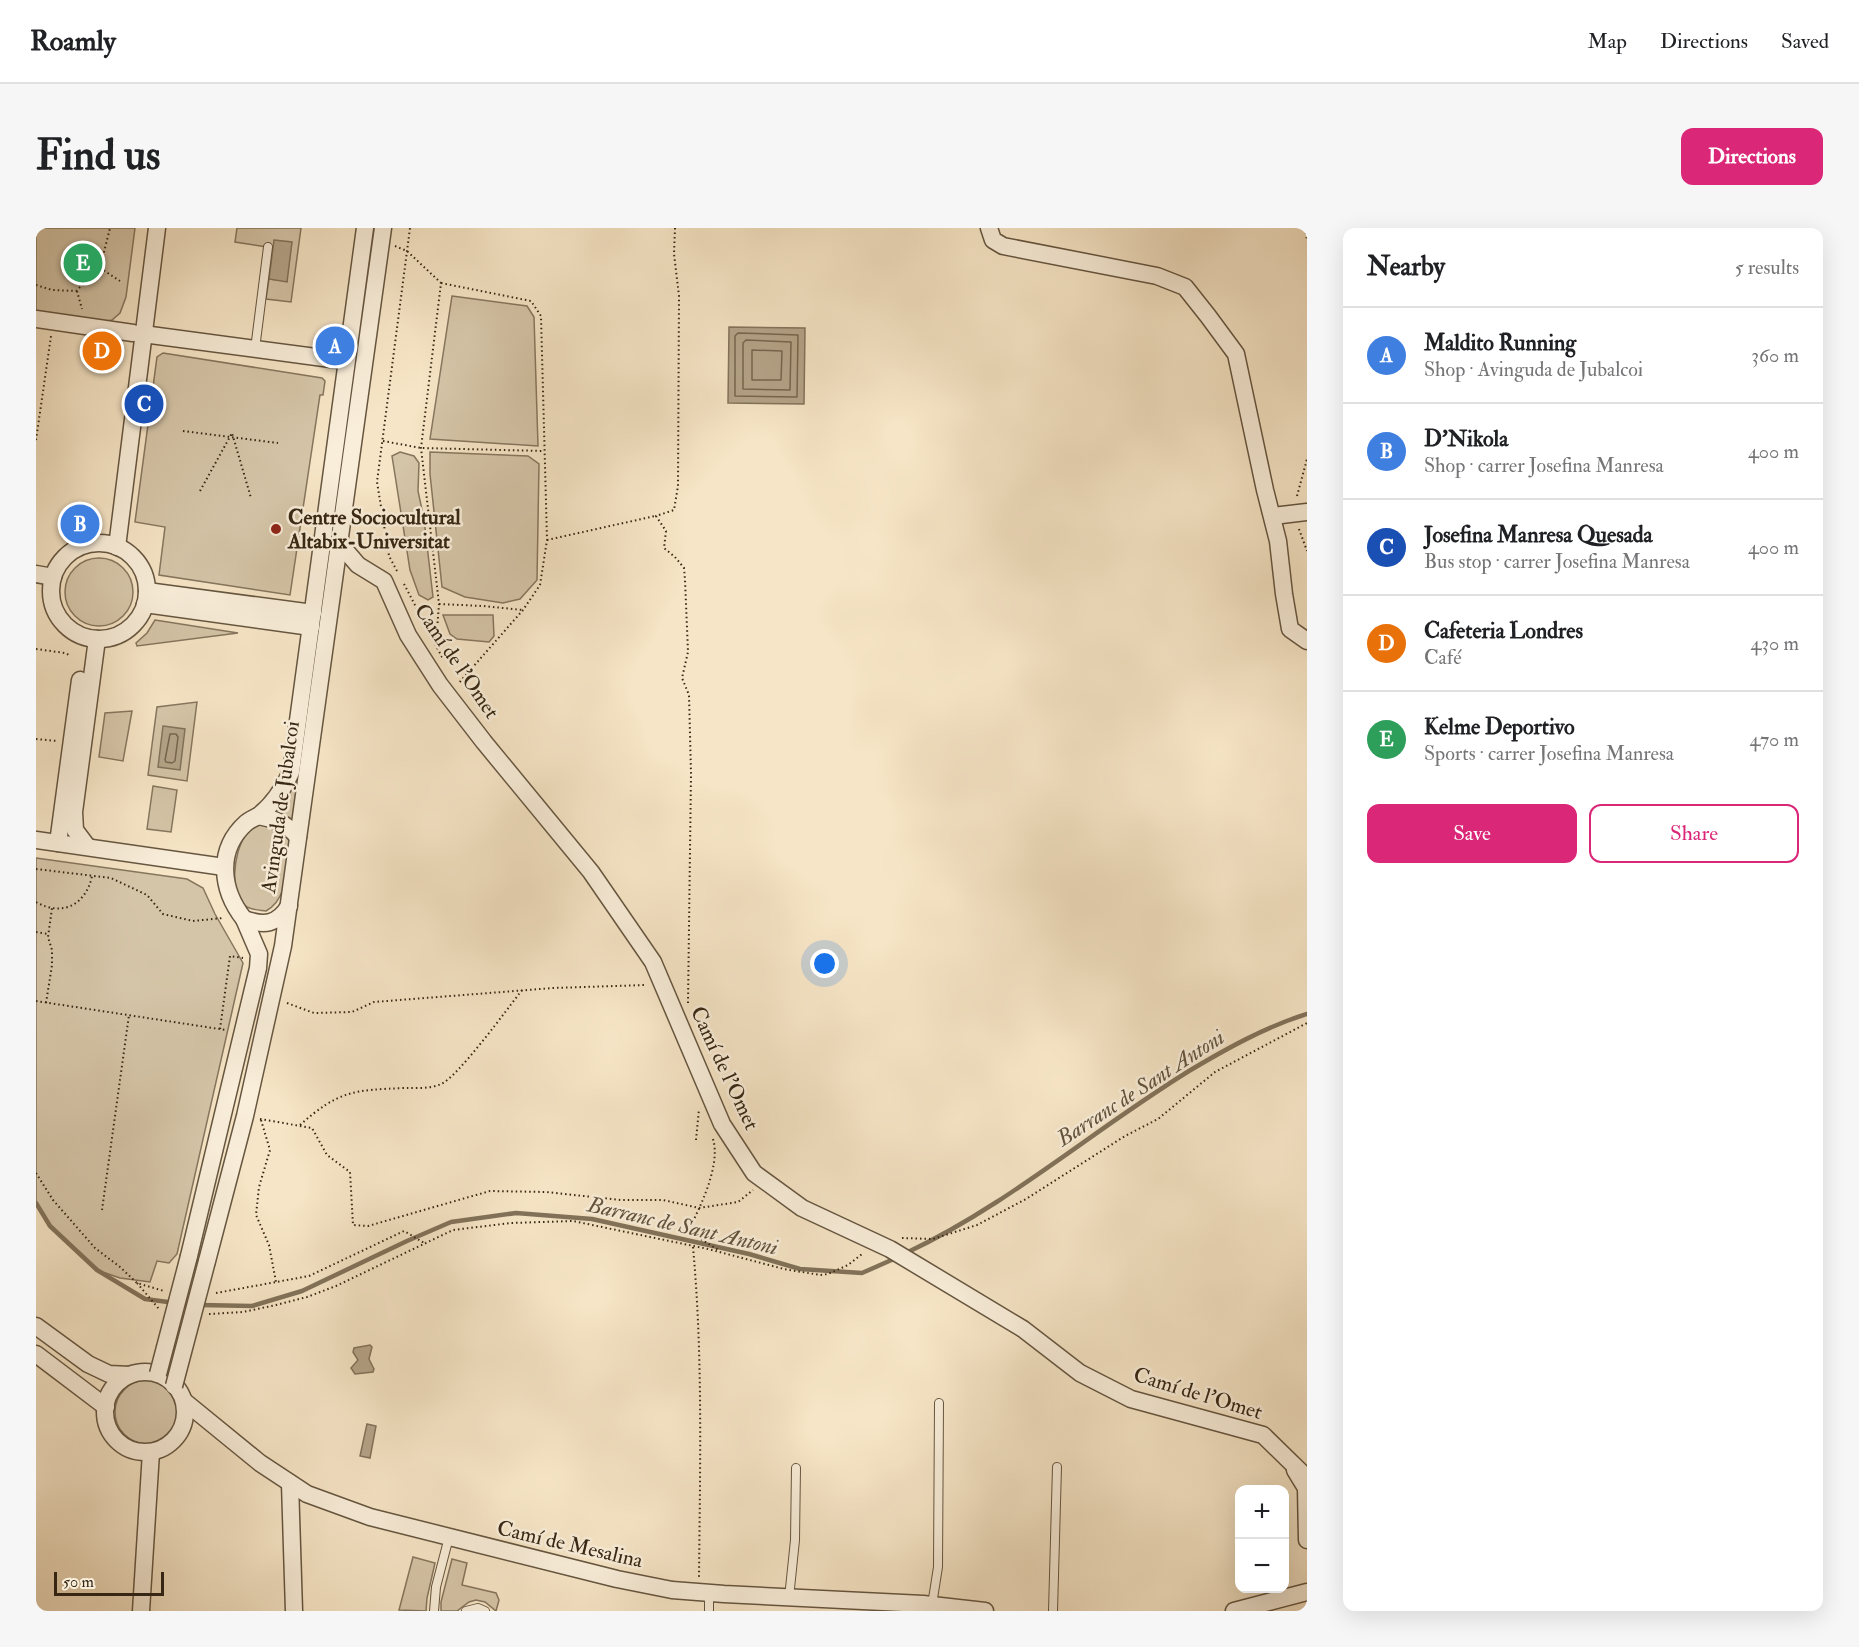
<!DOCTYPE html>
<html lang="en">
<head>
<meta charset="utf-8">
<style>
	body { margin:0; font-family:"IM FELL Double Pica",serif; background:#f6f6f6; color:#202124 }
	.controls { position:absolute; right:18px; bottom:18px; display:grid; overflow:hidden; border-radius:12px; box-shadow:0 6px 24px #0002 }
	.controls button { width:54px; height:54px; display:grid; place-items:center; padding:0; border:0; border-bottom:2px solid #e0e0e0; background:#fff; color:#202124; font:30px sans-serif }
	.scale { position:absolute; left:18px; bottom:15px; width:110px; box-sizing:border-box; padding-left:6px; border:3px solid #362613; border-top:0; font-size:16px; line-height:21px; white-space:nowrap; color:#362613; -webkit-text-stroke:4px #f9eeda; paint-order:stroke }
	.you { position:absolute; left:789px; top:736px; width:21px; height:21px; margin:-15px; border:4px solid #fff; border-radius:50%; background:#1a73e8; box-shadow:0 0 0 9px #1a73e833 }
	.badge { display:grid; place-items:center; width:39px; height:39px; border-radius:50%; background:#db2777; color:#fff; font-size:20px; font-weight:700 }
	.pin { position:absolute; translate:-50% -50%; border:3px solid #fff; box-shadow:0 2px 6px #0006 }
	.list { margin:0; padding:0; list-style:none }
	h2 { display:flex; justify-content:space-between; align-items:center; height:78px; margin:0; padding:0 24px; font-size:26px }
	h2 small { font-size:20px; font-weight:400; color:#757577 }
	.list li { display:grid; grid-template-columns:39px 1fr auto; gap:18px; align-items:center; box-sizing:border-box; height:96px; padding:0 24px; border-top:2px solid #e0e0e0 }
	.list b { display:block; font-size:22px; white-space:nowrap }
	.list p { margin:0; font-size:20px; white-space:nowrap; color:#757577 }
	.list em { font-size:20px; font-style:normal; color:#757577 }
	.actions { display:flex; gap:12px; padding:18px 24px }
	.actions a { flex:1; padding:14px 0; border:2px solid #db2777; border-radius:12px; text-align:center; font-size:21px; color:#db2777 }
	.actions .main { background:#db2777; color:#fff }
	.map { position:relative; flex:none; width:1271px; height:1383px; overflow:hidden; border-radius:12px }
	header { display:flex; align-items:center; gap:36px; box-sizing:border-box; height:84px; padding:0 30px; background:#fff; border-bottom:2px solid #e0e0e0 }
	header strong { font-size:28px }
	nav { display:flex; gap:33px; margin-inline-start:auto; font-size:21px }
	.intro { display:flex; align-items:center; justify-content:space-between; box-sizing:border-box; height:144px; padding:0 36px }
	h1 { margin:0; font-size:42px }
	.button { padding:15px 27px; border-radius:12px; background:#db2777; color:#fff; font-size:21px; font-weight:700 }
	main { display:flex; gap:36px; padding:0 36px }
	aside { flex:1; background:#fff; border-radius:12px; box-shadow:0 6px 24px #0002 }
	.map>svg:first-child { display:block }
	.green { fill:#d5c5a8; stroke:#86765e; stroke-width:1.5 }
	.water { fill:#b5a489; stroke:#82725a; stroke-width:1.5 }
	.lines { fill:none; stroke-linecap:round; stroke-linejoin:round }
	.shore { stroke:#76654e; stroke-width:1.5 }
	.stream { stroke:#82725a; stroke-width:4.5 }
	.lane-casing { stroke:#665640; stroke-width:10 }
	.street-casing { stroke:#665640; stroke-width:19 }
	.path { stroke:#362613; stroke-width:2; stroke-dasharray:1.5 3; stroke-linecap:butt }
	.lane { stroke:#f9eeda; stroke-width:8 }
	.street { stroke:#f9eeda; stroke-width:16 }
	.street-bridge-casing { stroke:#665640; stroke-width:19; stroke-linecap:butt }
	.street-bridge { stroke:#f9eeda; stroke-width:16 }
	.poi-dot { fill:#8f2418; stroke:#f9eeda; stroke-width:2 }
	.labels { text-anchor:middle; stroke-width:5; stroke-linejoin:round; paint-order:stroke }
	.poi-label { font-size:21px; font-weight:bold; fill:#362613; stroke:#f9eeda; text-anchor:start }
	.street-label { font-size:21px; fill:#362613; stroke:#f9eeda }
	.water-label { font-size:22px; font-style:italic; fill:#62523c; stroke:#f9eeda }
</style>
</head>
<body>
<header>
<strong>Roamly</strong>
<nav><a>Map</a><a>Directions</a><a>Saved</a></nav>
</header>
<div class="intro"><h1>Find us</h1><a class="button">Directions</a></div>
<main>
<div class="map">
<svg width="1271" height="1383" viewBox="0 0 1271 1383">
	<rect width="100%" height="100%" fill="#f6e5c6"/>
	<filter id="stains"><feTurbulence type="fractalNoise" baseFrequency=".00333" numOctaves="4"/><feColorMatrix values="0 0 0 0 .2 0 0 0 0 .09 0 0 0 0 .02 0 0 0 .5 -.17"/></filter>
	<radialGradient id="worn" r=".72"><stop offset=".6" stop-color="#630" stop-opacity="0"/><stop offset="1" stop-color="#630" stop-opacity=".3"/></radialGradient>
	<g class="green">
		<polygon points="0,0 99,0 90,69 84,85 76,92 65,94 0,87"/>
		<polygon points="201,0 265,0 255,74 230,71 233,51 251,53 237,20 199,14"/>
		<polygon points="416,68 491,78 498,89 502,218 394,211"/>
		<polygon points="127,125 286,150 289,153 287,167 284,167 254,367 123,347 129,299 99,294 121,129"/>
		<polygon points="364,224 378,228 383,235 382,263 388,291 397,369 392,372 383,367 374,342 356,228"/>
		<polygon points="394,224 492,228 503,236 501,352 484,371 467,375 429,369 406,359 394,246"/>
		<circle cx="63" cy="364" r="34"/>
		<polygon points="407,387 457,387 458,408 453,414 421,411 414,406"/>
		<polygon points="119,392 202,405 101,418 100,415 111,405"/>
		<polygon points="277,435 256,594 235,584"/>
		<polygon points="161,474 151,553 112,547 121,479"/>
		<polygon points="96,483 87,533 63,529 69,485"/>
		<polygon points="117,558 141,562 135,604 111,601"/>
		<path d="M224 597H236L252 607 254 615C250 639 253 670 230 683 223 682 217 682 211 679 192 666 198 624 209 608 213 602 218 599 224 597Z"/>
		<polygon points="0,630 151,651 167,660 179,686 207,735 141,1026 133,1035 121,1033 114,1054 84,1050 61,1042 14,998 0,975"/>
		<circle cx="111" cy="1184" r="32"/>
		<polygon points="377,1329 399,1335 391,1370 390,1383 363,1382"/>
		<polygon points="416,1331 431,1335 426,1357 460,1365 463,1372 460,1383 449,1374 440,1372 433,1374 421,1383 405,1383 405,1374"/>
	</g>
	<g class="water">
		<polygon points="238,12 256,14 251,54 233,51"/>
		<polygon points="693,99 769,100 768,176 692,175"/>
		<polygon points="127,498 149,501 144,542 122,539"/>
		<polygon points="334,1117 336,1119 333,1131 338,1141 337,1144 319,1146 315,1140 322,1132 317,1124 318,1120"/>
		<polygon points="331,1196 340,1198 334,1230 324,1228"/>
	</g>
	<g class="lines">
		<g class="shore">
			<polygon points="702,105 762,107 761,169 699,168 699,108"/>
			<polygon points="710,112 755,114 754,162 707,161 707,115"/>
			<polygon points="716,122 746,123 745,152 716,152"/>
			<polygon points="134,506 140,506 142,509 139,533 136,535 130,534 129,532"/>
		</g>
		<g class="stream">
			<polyline points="0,975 14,998 61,1042 109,1071 155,1077"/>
			<path d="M870 1025C972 977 1057 902 1153 843 1190 821 1229 799 1271 786"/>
			<polyline points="164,1077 216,1078 266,1063 371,1013 415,994 480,985 556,991 713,1026 764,1041 826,1045 860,1030"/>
		</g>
		<g class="lane-casing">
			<g id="lane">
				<polyline points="219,121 232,19"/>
				<polyline points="673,1365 673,1383"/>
				<polyline points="753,1370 759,1312 760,1240"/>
				<polyline points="896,1377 902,1339 903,1175"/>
				<polyline points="398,1383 400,1359 413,1309"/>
				<polyline points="430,1383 442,1380 449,1383"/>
				<polyline points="1017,1383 1021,1239"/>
			</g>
		</g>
		<g class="street-casing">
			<g id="street">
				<polyline points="953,0 957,12 967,18 1121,48 1149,59 1172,88 1200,126 1229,262 1242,313 1248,366 1254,401 1271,413"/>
				<polyline points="0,91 97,105"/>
				<polyline points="107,106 310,133"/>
				<polyline points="1237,288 1271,284"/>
				<polyline points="303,315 322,337 348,353 372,407 404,457 448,514 555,644 617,734 686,896 718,945 766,980 854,1021 987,1101 1044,1145 1095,1171 1227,1207 1271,1250"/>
				<circle cx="63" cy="363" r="48"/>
				<polyline points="81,319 121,0"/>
				<polyline points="0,346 17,349"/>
				<polyline points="111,363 277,385"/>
				<polyline points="109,376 275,399"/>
				<path d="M222 588C239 591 250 595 262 609"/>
				<polyline points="0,612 188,639"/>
				<polyline points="22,615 44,452"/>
				<polyline points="51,618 39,602 38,584 61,411"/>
				<path d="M253 678C241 697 228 698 208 691 185 662 180 622 210 595 214 592 218 590 222 588 238 576 247 561 255 544L329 0"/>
				<polyline points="153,1028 222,740 223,726 208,691"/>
				<polyline points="171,1033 209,888 247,718 347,0"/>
				<polyline points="0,1098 52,1136 73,1146 94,1147"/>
				<polyline points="0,1126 70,1179"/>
				<circle cx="109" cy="1184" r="40"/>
				<polyline points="148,1173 224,1235 271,1266 334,1289 581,1351 636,1362 688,1366 887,1376 949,1383"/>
				<polyline points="1259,1242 1270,1260 1271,1312"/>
				<polyline points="254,1255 258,1383"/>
				<polyline points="105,1383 115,1224"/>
				<polyline points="1198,1383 1271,1364"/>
			</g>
		</g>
		<g class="path">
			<polyline points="639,0 638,26 643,68 642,258 638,282 620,288 630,303 628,320 639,329 648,340 649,352 652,424 646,450 653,467 655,546 652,776"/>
			<polyline points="1269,0 1271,12"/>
			<polyline points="359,18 371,23 405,55 385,220 403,376 400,416"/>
			<polyline points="64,40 84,53"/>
			<polyline points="405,55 495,73 505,88 511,312 504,357 487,382 422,456"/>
			<polyline points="0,57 16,62 40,63 64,40 74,0"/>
			<polyline points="41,63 46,81"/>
			<polyline points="147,203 242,215"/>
			<polyline points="0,212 15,108"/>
			<polyline points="347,213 385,220 508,223"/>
			<polyline points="164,263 196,205 215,270"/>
			<polyline points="1261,268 1271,231"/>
			<polyline points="1263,301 1271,323"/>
			<polyline points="511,312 619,288"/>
			<polyline points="361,343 353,328 341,254 374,0"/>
			<polyline points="368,356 407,431"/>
			<polyline points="403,376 447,378 487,382"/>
			<polyline points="0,421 29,425 35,428"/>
			<polyline points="0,511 21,513"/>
			<polyline points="0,641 75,650 111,667 127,686 157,693 187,690"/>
			<path d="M0 674C26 689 50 677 56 648"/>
			<polyline points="0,704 12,706"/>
			<polyline points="0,773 190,802"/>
			<polyline points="10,775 16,737 16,722 12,709 16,680"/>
			<polyline points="251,775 278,785 316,784 338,774 517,760 610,757"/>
			<polyline points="184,801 194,728 207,730"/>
			<polyline points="224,891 276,900 291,927 314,944 317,997 332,998 454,963 510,964 585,972 627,972 663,980 702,974 717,962"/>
			<polyline points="225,892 234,922 223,959 220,987 233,1017 240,1054"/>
			<path d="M264 897C303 862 319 862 369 860 380 860 394 861 405 856 421 850 472 780 486 762"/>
			<path d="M677 911C685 937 664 980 652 1003L684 1023"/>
			<polyline points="660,912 663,881"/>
			<polyline points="0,945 17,972 59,1020 84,1039 101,1055 128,1063"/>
			<polyline points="66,982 93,787"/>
			<polyline points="866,1010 897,1011 941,997 990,971 1089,908 1122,891 1179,844 1271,795"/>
			<path d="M657 1019C667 1129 664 1239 663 1349"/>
			<polyline points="101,1055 123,1081"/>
			<polyline points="180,1065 273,1048 368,1003 390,1016"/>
			<polyline points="173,1086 207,1084 240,1077 271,1069 300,1058 417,1002 475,995 537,993 672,1021 748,1041 784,1047 792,1046 812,1037 826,1026"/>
		</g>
		<use href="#lane" class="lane"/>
		<use href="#street" class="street"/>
		<g class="street-bridge-casing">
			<g id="street-bridge">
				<polyline points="122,1146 153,1028"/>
				<polyline points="138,1158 171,1033"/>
			</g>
		</g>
		<use href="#street-bridge" class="street-bridge"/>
	</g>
	<circle class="poi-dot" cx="240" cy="301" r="6"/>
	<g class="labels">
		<g class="poi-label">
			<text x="252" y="296">Centre Sociocultural<tspan x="252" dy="24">Altabix-Universitat</tspan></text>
		</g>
		<g class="street-label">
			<text transform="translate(421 433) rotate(56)" y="7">Camí de l'Omet</text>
			<text transform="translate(244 579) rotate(-82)" y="7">Avinguda de Jubalcoi</text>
			<text transform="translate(689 840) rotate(65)" y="7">Camí de l'Omet</text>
			<text transform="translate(1162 1165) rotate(17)" y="7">Camí de l'Omet</text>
			<text transform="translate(534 1316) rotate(13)" y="7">Camí de Mesalina</text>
		</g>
		<g class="water-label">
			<text transform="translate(1104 859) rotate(-33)" y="8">Barranc de Sant Antoni</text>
			<text transform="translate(647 997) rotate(13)" y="8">Barranc de Sant Antoni</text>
		</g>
	</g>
	<rect width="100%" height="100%" filter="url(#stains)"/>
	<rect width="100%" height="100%" fill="url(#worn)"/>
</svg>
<div class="controls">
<button>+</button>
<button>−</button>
</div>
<div class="scale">50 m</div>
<div class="you"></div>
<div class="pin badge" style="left:299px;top:118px;background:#3f7fe0">A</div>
<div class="pin badge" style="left:44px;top:296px;background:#3f7fe0">B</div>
<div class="pin badge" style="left:108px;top:176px;background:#1a4fb4">C</div>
<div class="pin badge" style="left:66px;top:123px;background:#e8710a">D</div>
<div class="pin badge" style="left:47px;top:35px;background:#2e9e5b">E</div>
</div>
<aside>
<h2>Nearby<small>5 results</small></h2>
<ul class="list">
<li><span class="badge" style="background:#3f7fe0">A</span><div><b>Maldito Running</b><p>Shop · Avinguda de Jubalcoi</p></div><em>360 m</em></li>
<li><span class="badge" style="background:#3f7fe0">B</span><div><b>D'Nikola</b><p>Shop · carrer Josefina Manresa</p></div><em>400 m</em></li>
<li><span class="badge" style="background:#1a4fb4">C</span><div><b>Josefina Manresa Quesada</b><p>Bus stop · carrer Josefina Manresa</p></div><em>400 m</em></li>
<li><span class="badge" style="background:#e8710a">D</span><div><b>Cafeteria Londres</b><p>Café</p></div><em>430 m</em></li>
<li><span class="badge" style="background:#2e9e5b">E</span><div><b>Kelme Deportivo</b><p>Sports · carrer Josefina Manresa</p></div><em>470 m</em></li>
</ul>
<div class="actions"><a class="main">Save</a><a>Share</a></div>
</aside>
</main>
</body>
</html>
